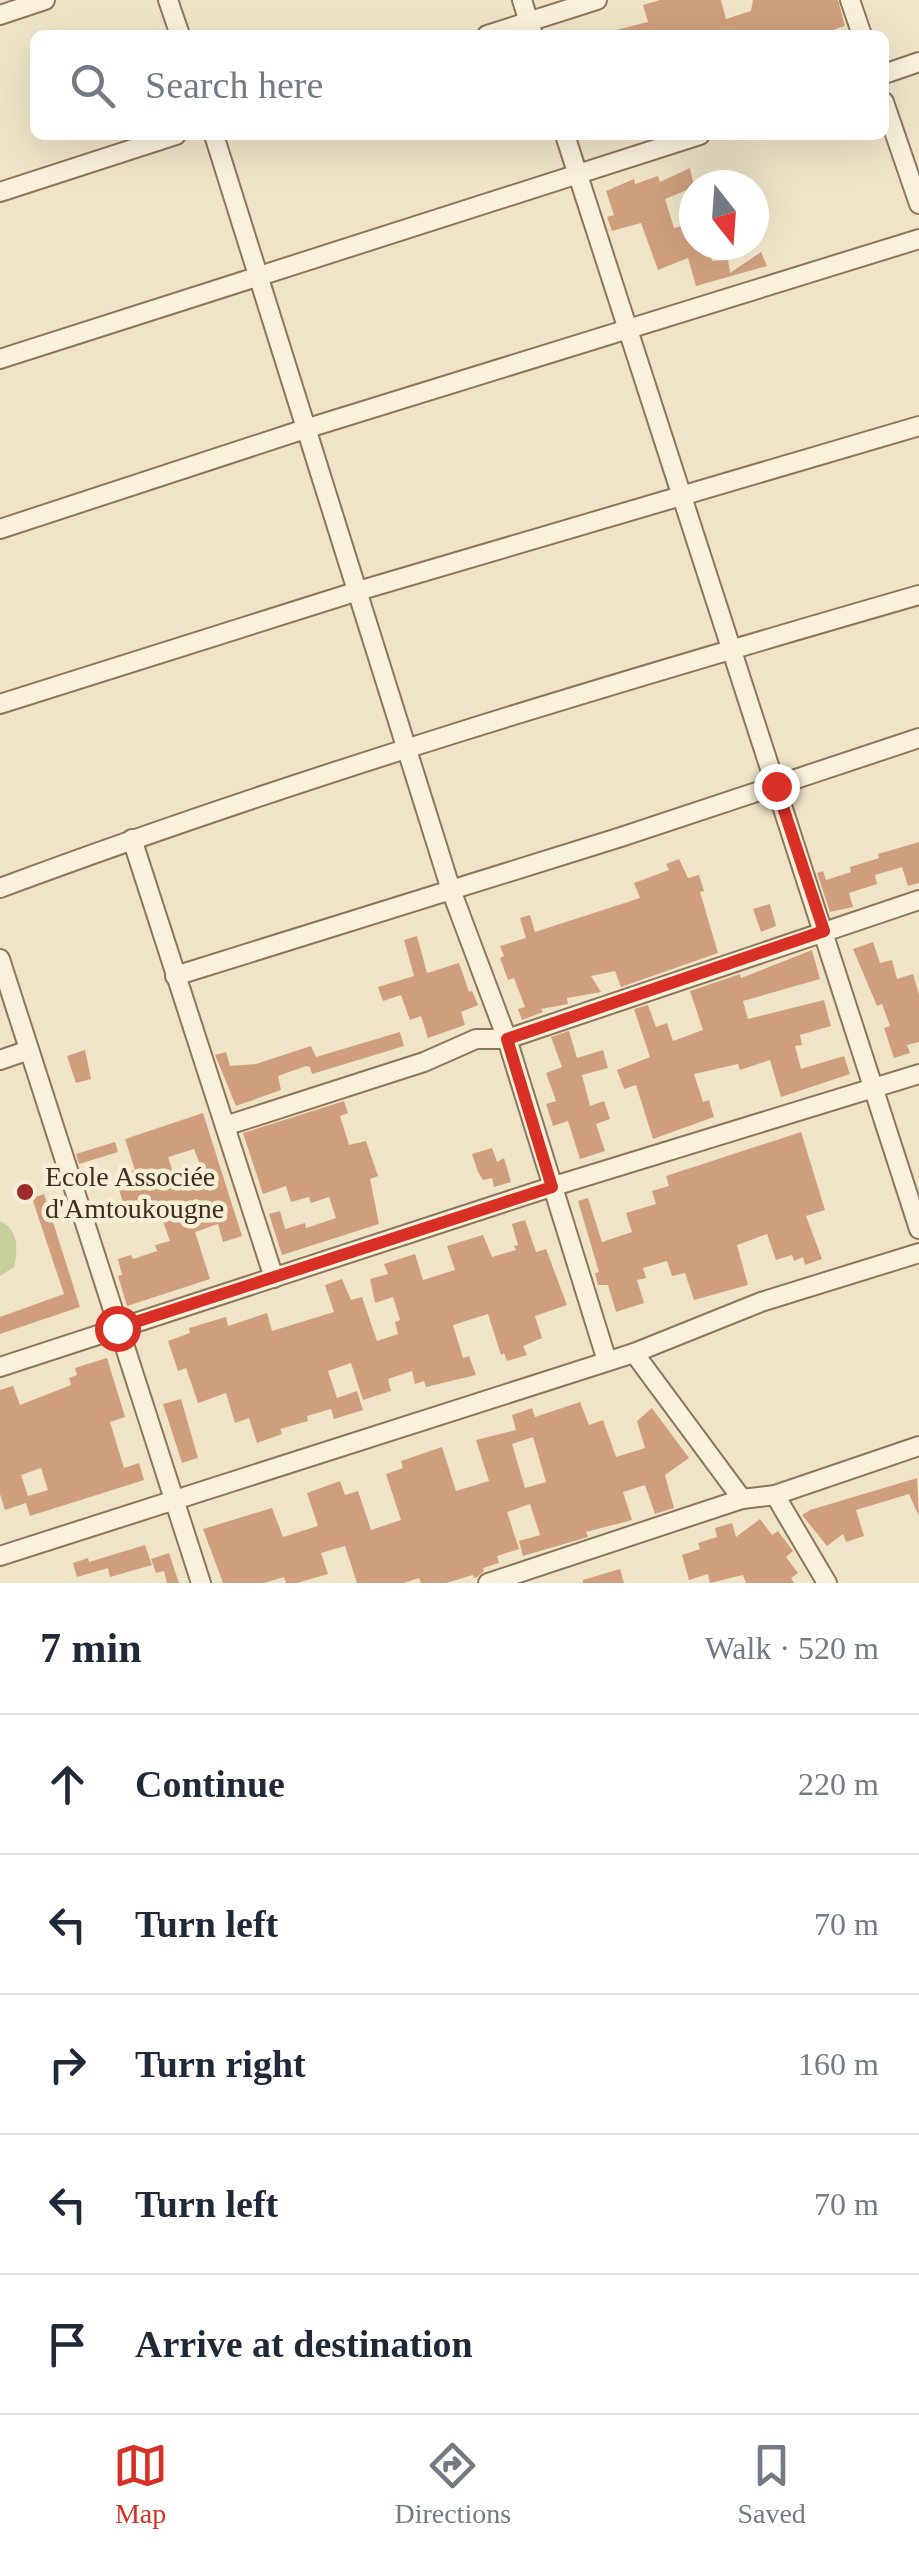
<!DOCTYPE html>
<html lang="en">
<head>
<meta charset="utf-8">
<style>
	body { margin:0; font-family:"Times New Roman",serif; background:#f2f2f3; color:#1f2937 }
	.compass { position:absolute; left:679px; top:170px; width:90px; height:90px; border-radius:50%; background:#fff; box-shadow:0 10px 40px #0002; rotate:163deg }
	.stop { position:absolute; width:30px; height:30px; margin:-22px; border:8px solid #d93025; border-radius:50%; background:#fff }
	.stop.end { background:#d93025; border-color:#fff; box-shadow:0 2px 10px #0008 }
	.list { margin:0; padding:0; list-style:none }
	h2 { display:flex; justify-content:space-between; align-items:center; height:130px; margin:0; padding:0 40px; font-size:42px }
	h2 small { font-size:32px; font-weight:400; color:#747a83 }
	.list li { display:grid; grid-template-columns:65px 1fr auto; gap:30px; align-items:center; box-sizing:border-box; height:140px; padding:0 40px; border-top:2px solid #e0e1e3 }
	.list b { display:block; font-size:38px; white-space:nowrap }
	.list em { font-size:32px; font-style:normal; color:#747a83 }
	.icon { flex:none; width:55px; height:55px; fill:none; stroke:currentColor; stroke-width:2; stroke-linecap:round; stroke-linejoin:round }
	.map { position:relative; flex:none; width:919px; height:1583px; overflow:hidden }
	.search { position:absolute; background:#fff; box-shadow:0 10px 40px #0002; left:30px; right:30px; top:30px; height:110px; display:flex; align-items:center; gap:25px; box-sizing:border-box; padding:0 35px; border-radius:15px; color:#747a83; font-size:38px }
	.sheet { height:830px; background:#fff }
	nav { display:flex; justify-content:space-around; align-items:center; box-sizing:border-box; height:140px; border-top:2px solid #e0e1e3; background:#fff; font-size:28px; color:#747a83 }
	nav a { display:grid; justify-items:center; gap:5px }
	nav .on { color:#d93025 }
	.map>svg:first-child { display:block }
	.green { fill:#c9cf9b }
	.building { fill:#cf9f7d; fill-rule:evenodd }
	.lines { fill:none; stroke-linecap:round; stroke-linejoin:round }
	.street-casing { stroke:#8d765c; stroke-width:22 }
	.street { stroke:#faf1dc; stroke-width:18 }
	.route { stroke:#d93025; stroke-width:12 }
	.poi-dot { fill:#9e2a2b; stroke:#f7eed8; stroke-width:4 }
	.labels { text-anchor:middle; stroke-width:9; stroke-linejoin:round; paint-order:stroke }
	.poi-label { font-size:28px; fill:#3d2e20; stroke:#f7eed8; text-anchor:start }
</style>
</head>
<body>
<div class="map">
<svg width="919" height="1583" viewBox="0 0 919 1583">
	<rect width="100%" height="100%" fill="#f0e4c8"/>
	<path class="green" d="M0 1221C19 1230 18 1249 14 1267L0 1276Z"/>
	<g class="building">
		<polygon points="660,0 721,0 726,19 751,11 753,0 838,0 845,26 817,35 612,35 612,31 648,22 643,5"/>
		<polygon points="690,168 694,187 665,199 674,228 694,223 694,245 707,245 712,261 728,260 730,273 761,252 767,266 696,286 688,258 658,270 641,223 612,231 607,217 614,215 606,191 634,179 635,184 658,176 660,182"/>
		<polygon points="919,842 919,883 908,886 902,867 875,875 877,884 849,893 853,907 830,912 817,873 823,871 826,880 851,872 850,867 879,858 878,854"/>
		<polygon points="679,859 688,878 699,875 704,891 700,892 718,953 621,987 615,971 591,976 601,992 567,998 568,1004 541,1009 543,1012 522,1020 518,1009 525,1007 514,978 508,980 500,958 504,956 500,946 526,938 520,918 530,915 535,932 640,898 634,883 669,870 666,864"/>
		<polygon points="770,904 776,926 761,932 753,909"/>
		<polygon points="417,936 427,973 459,963 469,992 472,991 478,1005 461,1012 465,1025 428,1038 421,1016 410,1020 401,995 383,1001 378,987 414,976 404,940"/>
		<polygon points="873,942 880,963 892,960 897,979 913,974 919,994 919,1042 907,1045 910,1053 894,1058 884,1028 890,1026 882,1004 877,1006 853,949"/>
		<polygon points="812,950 820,979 743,1001 748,1019 824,1000 831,1026 800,1035 802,1045 795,1046 801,1069 844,1056 850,1074 781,1097 770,1060 740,1070 738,1064 694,1074 703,1102 709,1100 714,1117 653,1139 636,1085 624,1089 617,1070 650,1057 634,1009 648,1005 656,1027 667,1023 673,1041 703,1030 690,991 740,974 741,978"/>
		<polygon points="569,1031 577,1058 603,1050 608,1068 582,1075 590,1106 604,1101 610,1119 596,1124 605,1151 580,1159 568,1121 553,1126 546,1104 556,1101 546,1073 562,1067 551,1037"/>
		<polygon points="400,1032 404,1046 312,1074 310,1067 306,1066 278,1076 281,1090 236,1106 215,1055 226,1052 230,1066 256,1064 311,1046 316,1057"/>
		<polygon points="85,1050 91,1079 76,1083 67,1056"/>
		<polygon points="344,1101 348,1113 340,1116 349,1145 366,1141 378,1176 370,1179 379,1224 282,1255 269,1214 280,1211 285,1229 305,1223 306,1228 336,1218 329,1197 311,1203 309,1197 291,1202 286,1186 263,1194 243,1133"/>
		<path d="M203 1113 242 1236 223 1242 218 1224 195 1232 210 1279 127 1306 118 1276 122 1275 118 1259 131 1255 133 1259 157 1251 155 1245 170 1241 158 1207 118 1220 115 1209 124 1206 118 1186 128 1183 124 1173 135 1170 125 1139ZM194 1149 202 1170 175 1178 168 1157Z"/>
		<polygon points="801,1132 825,1210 806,1216 822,1259 805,1265 803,1257 794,1261 792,1255 776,1260 767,1234 737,1245 748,1285 694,1300 685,1273 672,1276 667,1261 643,1268 646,1278 637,1280 644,1303 616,1312 608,1285 598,1285 595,1273 599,1272 578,1201 588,1198 602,1242 632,1232 626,1213 656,1204 652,1191 669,1186 666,1176"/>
		<polygon points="115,1142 118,1152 79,1164 76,1154"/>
		<polygon points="492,1148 497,1162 504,1158 511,1182 494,1187 492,1178 483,1180 478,1172 472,1154"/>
		<polygon points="44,1194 80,1307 0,1334 0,1317 64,1294 32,1198"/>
		<polygon points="525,1220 536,1252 546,1249 567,1305 535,1316 542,1338 523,1346 527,1355 507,1361 504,1353 501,1355 488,1314 453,1325 463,1358 469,1356 476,1375 426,1387 424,1381 415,1384 412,1371 388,1379 391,1391 363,1400 351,1363 328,1371 337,1398 357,1391 363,1410 334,1419 331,1409 307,1416 308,1421 280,1429 282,1434 257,1443 249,1418 235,1423 226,1393 198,1403 186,1368 178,1371 168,1341 190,1333 189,1328 226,1317 228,1326 267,1313 272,1331 334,1312 325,1285 342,1279 351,1300 362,1297 377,1341 398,1334 395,1322 400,1320 393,1297 375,1303 370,1279 388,1274 384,1264 415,1254 423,1280 455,1270 447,1246 483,1235 492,1257 516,1250 514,1246 518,1245 512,1224"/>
		<path d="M107 1358 125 1417 110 1422 124 1468 139 1463 144 1480 30 1516 26 1503 5 1510 0 1494V1390L13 1386 20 1405 71 1385 69 1378 77 1375 75 1368ZM41 1468 48 1490 28 1496 21 1475Z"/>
		<polygon points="181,1399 198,1458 182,1463 163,1404"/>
		<path d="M580 1402 589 1425 603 1420 616 1457 645 1448 637 1421 652 1408 689 1458 665 1475 674 1508 655 1514 645 1485 623 1492 632 1520 586 1532 588 1537 523 1556 519 1541 540 1535 530 1504 507 1512 519 1549 497 1556 499 1563 483 1568 484 1571 477 1577 474 1578 473 1575 446 1583H421L419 1578 404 1583H357L345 1546 321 1553 328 1574 297 1583H286L284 1577 264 1583H223L203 1529 272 1508 283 1537 318 1526 307 1493 340 1481 345 1495 358 1491 371 1530 401 1520 386 1474 403 1468 401 1461 442 1447 456 1491 489 1481 476 1440 516 1430 512 1415 532 1408 535 1417ZM533 1437 546 1482 525 1488 512 1444Z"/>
		<polygon points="917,1478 919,1516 909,1494 856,1510 864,1536 846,1542 843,1534 827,1546 802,1515 810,1510"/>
		<polygon points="760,1519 772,1535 778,1531 793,1551 786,1557 798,1573 791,1578 794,1583 746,1583 743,1575 710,1583 708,1574 689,1580 682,1555 700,1549 698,1543 717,1537 715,1528 732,1523 736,1537"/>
		<polygon points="145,1545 152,1565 110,1577 108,1568 77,1577 73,1563 88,1558 89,1562"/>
		<polygon points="169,1553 179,1583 167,1583 164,1571 156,1573 151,1559"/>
		<polygon points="620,1569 624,1583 583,1583 583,1580"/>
	</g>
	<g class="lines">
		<g class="street-casing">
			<g id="street">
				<polyline points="168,0 180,35"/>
				<polyline points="522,0 533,35"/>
				<polyline points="850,0 862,35"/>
				<polyline points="0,15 45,0"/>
				<polyline points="487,35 597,0"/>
				<polyline points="884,74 919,62"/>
				<polyline points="884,102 919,204"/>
				<polyline points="214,135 451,890 507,1039 607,1361"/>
				<polyline points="565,135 919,1229"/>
				<polyline points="0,192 176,135"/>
				<polyline points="0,359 700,135"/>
				<polyline points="0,529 305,429 919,239"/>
				<polyline points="0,704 358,591 919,426"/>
				<polyline points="132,839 274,1278"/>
				<path d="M0 888C301 776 610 684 919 595"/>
				<polyline points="0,959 201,1583"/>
				<polyline points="175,976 621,837 919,738"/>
				<polyline points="0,1060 29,1050"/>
				<polyline points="225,1126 424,1062 476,1039 507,1039 919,900"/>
				<polyline points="634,1353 742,1499"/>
				<polyline points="0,1367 551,1187 919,1074"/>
				<polyline points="775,1495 827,1583"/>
				<polyline points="0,1556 634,1353 761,1302 919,1253"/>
				<polyline points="488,1583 742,1499 775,1495 919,1446"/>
			</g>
		</g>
		<use href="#street" class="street"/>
	</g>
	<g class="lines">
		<polyline class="route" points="117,1328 552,1187 507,1039 824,931 776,786"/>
	</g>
	<circle class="poi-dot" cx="25" cy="1192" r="10"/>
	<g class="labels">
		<g class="poi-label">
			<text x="45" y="1186">Ecole Associée<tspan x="45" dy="32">d'Amtoukougne</tspan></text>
		</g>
	</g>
</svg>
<svg class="compass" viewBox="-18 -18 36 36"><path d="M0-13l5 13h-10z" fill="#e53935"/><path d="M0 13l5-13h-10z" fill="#747a83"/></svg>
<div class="stop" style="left:117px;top:1328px"></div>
<div class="stop end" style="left:776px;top:786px"></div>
<div class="search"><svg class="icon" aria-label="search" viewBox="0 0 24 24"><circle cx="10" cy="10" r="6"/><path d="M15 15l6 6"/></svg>Search here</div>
</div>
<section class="sheet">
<h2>7 min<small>Walk · 520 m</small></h2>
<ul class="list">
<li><svg class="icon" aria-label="ahead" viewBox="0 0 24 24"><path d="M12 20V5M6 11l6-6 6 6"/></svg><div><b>Continue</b></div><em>220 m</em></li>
<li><svg class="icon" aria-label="left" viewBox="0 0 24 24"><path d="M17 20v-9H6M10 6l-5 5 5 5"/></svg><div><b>Turn left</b></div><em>70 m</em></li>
<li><svg class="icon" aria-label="right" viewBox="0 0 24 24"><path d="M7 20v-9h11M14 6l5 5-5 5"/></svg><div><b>Turn right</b></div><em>160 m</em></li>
<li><svg class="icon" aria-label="left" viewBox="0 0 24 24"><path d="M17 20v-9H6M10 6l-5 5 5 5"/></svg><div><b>Turn left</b></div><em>70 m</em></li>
<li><svg class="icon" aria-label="arrive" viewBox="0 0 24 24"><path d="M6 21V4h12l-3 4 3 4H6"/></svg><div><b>Arrive at destination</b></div></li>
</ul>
</section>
<nav>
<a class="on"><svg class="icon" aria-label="map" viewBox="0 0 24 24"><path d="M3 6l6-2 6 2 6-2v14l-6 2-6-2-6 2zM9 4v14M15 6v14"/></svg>Map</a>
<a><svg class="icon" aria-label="directions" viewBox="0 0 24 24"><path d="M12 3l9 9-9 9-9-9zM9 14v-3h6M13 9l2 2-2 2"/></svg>Directions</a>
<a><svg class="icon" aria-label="saved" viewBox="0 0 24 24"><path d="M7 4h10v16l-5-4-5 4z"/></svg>Saved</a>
</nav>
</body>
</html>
